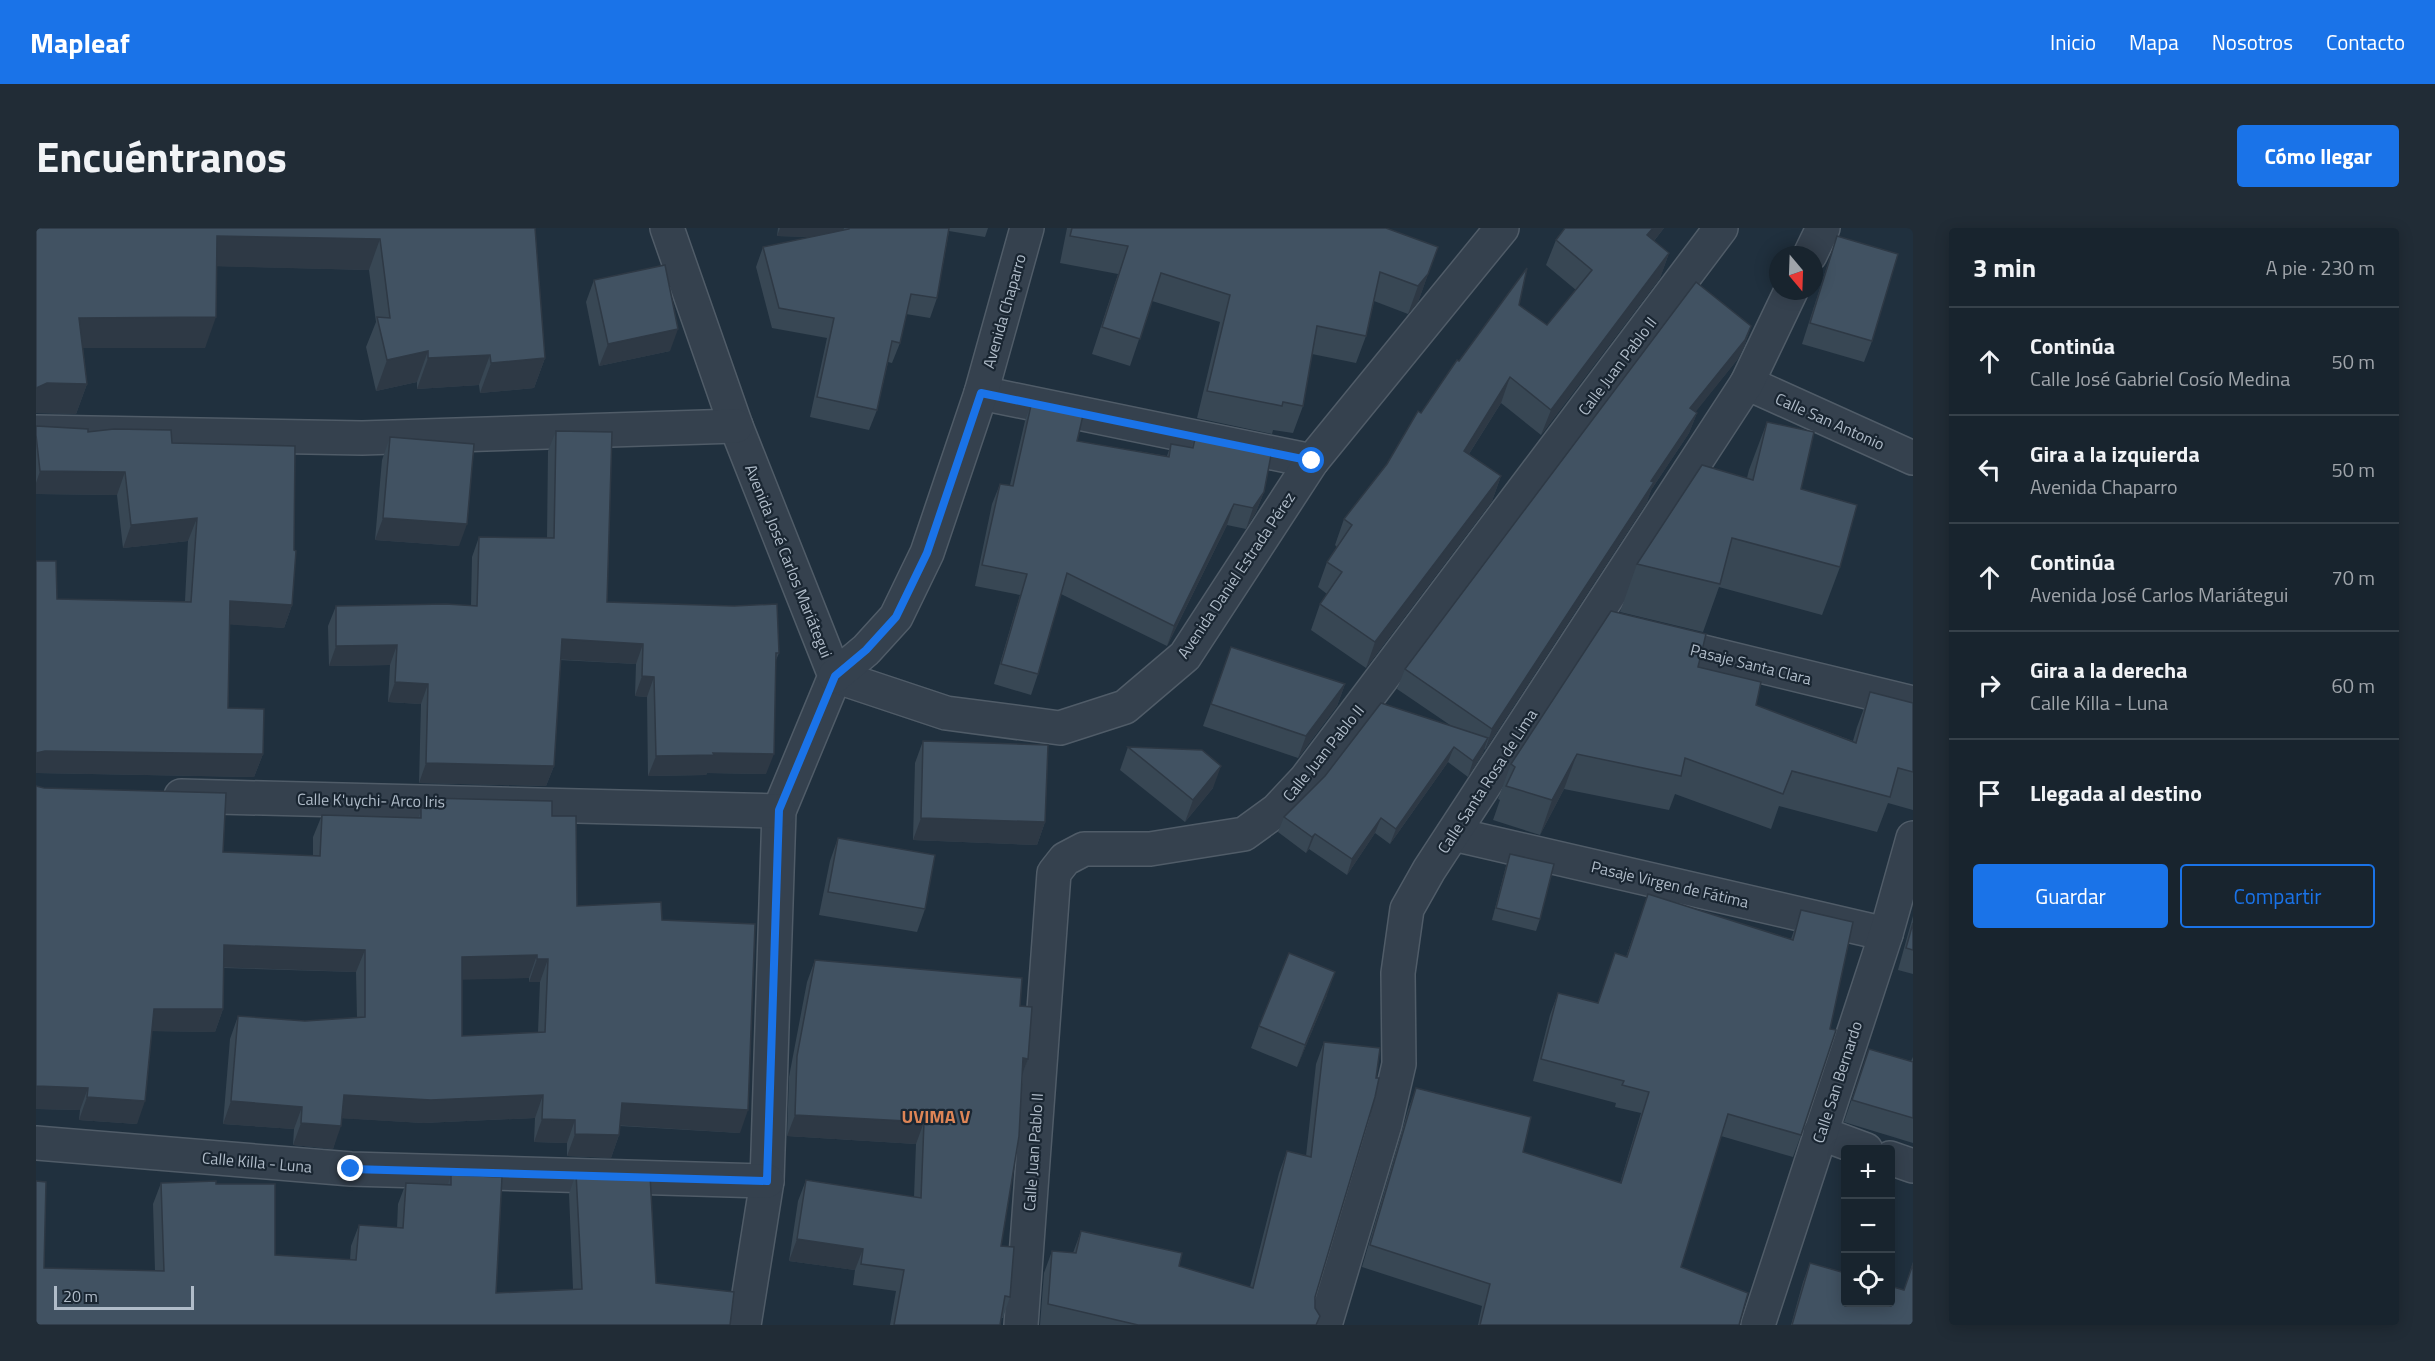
<!DOCTYPE html>
<html lang="es">
<head>
<meta charset="utf-8">
<style>
	body { margin:0; font-family:"Titillium Web",sans-serif; background:#212c36; color:#f1f3f6 }
	.controls { position:absolute; right:18px; bottom:18px; display:grid; overflow:hidden; border-radius:6px; box-shadow:0 3px 15px #0003 }
	.controls button { width:54px; height:54px; display:grid; place-items:center; padding:0; border:0; border-bottom:2px solid #36414a; background:#18242e; color:#f1f3f6; font:30px sans-serif }
	.compass { position:absolute; left:1733px; top:18px; width:54px; height:54px; border-radius:50%; background:#18242e; box-shadow:0 3px 15px #0003; rotate:161deg }
	.scale { position:absolute; left:18px; bottom:15px; width:140px; box-sizing:border-box; padding-left:6px; border:3px solid #b0bcc9; border-top:0; font-size:16px; line-height:21px; white-space:nowrap; color:#b0bcc9; -webkit-text-stroke:4px #1a2632; paint-order:stroke }
	.stop { position:absolute; width:18px; height:18px; margin:-14px; border:4px solid #1a73e8; border-radius:50%; background:#fff }
	.stop.end { background:#1a73e8; border-color:#fff; box-shadow:0 2px 6px #0008 }
	.list { margin:0; padding:0; list-style:none }
	h2 { display:flex; justify-content:space-between; align-items:center; height:78px; margin:0; padding:0 24px; font-size:26px }
	h2 small { font-size:20px; font-weight:400; color:#9fa4aa }
	.list li { display:grid; grid-template-columns:39px 1fr auto; gap:18px; align-items:center; box-sizing:border-box; height:108px; padding:0 24px; border-top:2px solid #36414a }
	.list b { display:block; font-size:22px; white-space:nowrap }
	.list p { margin:0; font-size:20px; white-space:nowrap; color:#9fa4aa }
	.list em { font-size:20px; font-style:normal; color:#9fa4aa }
	.actions { display:flex; gap:12px; padding:18px 24px }
	.actions a { flex:1; padding:14px 0; border:2px solid #1a73e8; border-radius:6px; text-align:center; font-size:21px; color:#1a73e8 }
	.actions .main { background:#1a73e8; color:#fff }
	.icon { flex:none; width:33px; height:33px; fill:none; stroke:currentColor; stroke-width:2; stroke-linecap:round; stroke-linejoin:round }
	.map { position:relative; flex:none; width:1877px; height:1097px; overflow:hidden; border-radius:6px }
	header { display:flex; align-items:center; gap:36px; box-sizing:border-box; height:84px; padding:0 30px; background:#1a73e8; color:#fff }
	header strong { font-size:28px }
	nav { display:flex; gap:33px; margin-inline-start:auto; font-size:21px }
	.intro { display:flex; align-items:center; justify-content:space-between; box-sizing:border-box; height:144px; padding:0 36px }
	h1 { margin:0; font-size:42px }
	.button { padding:15px 27px; border-radius:6px; background:#1a73e8; color:#fff; font-size:21px; font-weight:700 }
	main { display:flex; gap:36px; padding:0 36px }
	aside { flex:1; background:#18242e; border-radius:6px; box-shadow:0 3px 15px #0003 }
	.map>svg:first-child { display:block }
	.lines { fill:none; stroke-linecap:round; stroke-linejoin:round }
	.minor-casing { stroke:#505c68; stroke-width:36 }
	.minor { stroke:#35414e; stroke-width:33 }
	.wall { fill:#384754; fill-rule:evenodd }
	.shaded-wall { fill:#2e3945 }
	.building { fill:#415262; stroke:#2e3945; stroke-width:1.5; fill-rule:evenodd }
	.route { stroke:#1a73e8; stroke-width:8 }
	.labels { text-anchor:middle; stroke-width:4.5; stroke-linejoin:round; paint-order:stroke }
	.street-label { font-size:16px; fill:#b0bcc9; stroke:#1a2632 }
	.neighbourhood-label { font-size:18px; font-weight:bold; fill:#de8556; stroke:#1a2632 }
</style>
</head>
<body>
<header>
<strong>Mapleaf</strong>
<nav><a>Inicio</a><a>Mapa</a><a>Nosotros</a><a>Contacto</a></nav>
</header>
<div class="intro"><h1>Encuéntranos</h1><a class="button">Cómo llegar</a></div>
<main>
<div class="map">
<svg width="1877" height="1097" viewBox="0 0 1877 1097">
	<rect width="100%" height="100%" fill="#20303e"/>
	<g class="lines">
		<g class="minor-casing">
			<g id="minor">
				<polyline points="631,0 700,198 799,448 743,583 731,953 708,1097"/>
				<polyline points="1774,27 1787,0"/>
				<polyline points="1711,155 1877,230"/>
				<polyline points="945,165 1276,233"/>
				<polyline points="0,204 326,210 700,198"/>
				<polyline points="1622,413 1877,475"/>
				<polyline points="799,448 910,485 1024,500 1089,479 1149,428 1276,233 1466,0"/>
				<polyline points="799,448 830,422 860,389 891,325 945,165 991,0"/>
				<polyline points="145,568 743,583"/>
				<polyline points="1417,606 1850,706"/>
				<polyline points="1784,905 1830,922"/>
				<polyline points="0,915 315,941 731,953"/>
				<polyline points="1854,930 1877,938"/>
				<polyline points="985,1097 1018,645 1029,631 1048,621 1114,621 1208,606 1241,582 1270,551 1685,0"/>
				<polyline points="1289,1097 1349,896 1363,836 1362,745 1371,681 1393,642 1711,155 1755,63"/>
				<polyline points="1722,1097 1850,706 1877,610"/>
			</g>
		</g>
		<use href="#minor" class="minor"/>
	</g>
	<g class="wall">
		<polygon points="0,0 499,0 509,130 498,160 444,165 443,157 381,161 381,154 340,163 330,119 340,94 333,42 181,38 169,120 47,120 51,156 40,186 0,185"/>
		<polygon points="742,0 952,0 949,9 913,3 901,70 894,90 870,86 864,115 856,135 852,134 841,182 833,202 774,189 791,110 736,100 720,39 727,19 776,9 741,8"/>
		<polygon points="1031,0 1350,0 1392,46 1382,74 1372,86 1338,73 1330,108 1320,135 1276,126 1267,178 1257,205 1237,202 1236,206 1161,190 1184,94 1116,73 1094,138 1056,126 1082,46 1024,35"/>
		<polygon points="1529,0 1628,0 1618,13 1633,25 1624,50 1505,207 1465,175 1433,226 1465,248 1456,273 1330,440 1275,402 1284,376 1291,366 1282,359 1291,334 1301,319 1299,317 1308,291 1351,236 1385,185 1423,133 1483,77 1511,97 1540,62 1510,37 1520,12"/>
		<polygon points="1801,8 1836,113 1828,134 1766,116 1794,29"/>
		<polygon points="558,52 634,123 563,138 550,74"/>
		<polygon points="1715,98 1708,119 1701,132 1659,184 1661,185 1653,205 1615,262 1611,274 1449,522 1448,521 1447,525 1432,549 1412,534 1354,616 1339,605 1311,647 1273,621 1270,625 1242,604 1248,589 1414,497 1361,461 1369,441"/>
		<polygon points="996,173 1041,213 1131,228 1135,216 1155,220 1160,206 1228,264 1220,284 1210,301 1191,297 1131,418 1025,366 1002,446 995,467 958,456 984,367 939,358 956,276 964,256 974,257 989,193"/>
		<polygon points="1731,194 1804,339 1786,387 1683,359 1667,404 1584,384 1601,336 1711,250 1713,242"/>
		<polygon points="0,198 136,215 256,377 248,400 194,396 192,480 227,526 218,549 0,545 21,371 149,373 152,313 87,320 81,267 0,266"/>
		<polygon points="520,203 571,374 743,425 740,432 730,546 671,545 670,547 612,548 611,469 599,468 600,436 524,432 518,538 510,558 383,555 385,476 352,474 354,437 293,438 292,398 300,378 435,378 436,329 443,309 511,310 512,223"/>
		<polygon points="354,209 423,318 339,312 346,232"/>
		<polygon points="1195,419 1309,456 1301,478 1262,530 1167,498"/>
		<polygon points="1662,439 1720,477 1817,513 1821,499 1834,464 1877,475 1877,582 1852,575 1841,604 1743,578 1735,601 1639,566 1633,582 1528,561 1504,607 1457,592 1464,572 1462,571 1475,536"/>
		<polygon points="887,513 1009,594 1001,617 877,612 879,535"/>
		<polygon points="1092,519 1177,560 1149,594 1084,542"/>
		<path d="M391 570 516 588 541 678 626 692 704 905 584 898 583 907 575 930 531 928V915L498 914 499 890 387 895 306 890 297 921 257 917 258 901 187 896 194 811 202 788 269 793 321 790 320 744 188 740 187 781 179 804 116 803 101 896 43 892 44 882 0 881 187 624 277 628V609L286 587 382 590ZM493 750V754H504L502 804 426 808V751Z"/>
		<polygon points="802,610 889,681 881,704 783,687 794,633"/>
		<polygon points="1474,626 1504,691 1500,703 1456,692 1470,638"/>
		<polygon points="1612,666 1755,711 1765,682 1765,907 1757,929 1685,908 1645,1039 1703,1097 1442,1097 1446,1078 1326,1039 1372,882 1380,860 1487,924 1584,955 1605,885 1579,879 1580,875 1497,853 1514,787 1522,765 1562,775 1579,725 1590,729"/>
		<polygon points="1877,688 1877,746 1862,742"/>
		<polygon points="779,732 984,778 992,831 986,847 965,1018 974,1069 967,1090 965,1090 964,1097 854,1097 860,1063 817,1057 819,1042 753,1033 762,973 770,952 878,969 880,916 751,908 753,849 771,754"/>
		<polygon points="1291,767 1261,839 1215,820 1223,798"/>
		<polygon points="1288,814 1279,1069 1280,1097 1004,1097 1008,1045 1016,1023 1037,1025 1045,1003 1143,1038 1214,1059 1243,945 1251,923 1270,928 1280,836"/>
		<polygon points="1833,821 1875,833 1877,829 1877,915 1808,894"/>
		<polygon points="540,945 620,1055 694,1097 8,1040 119,1043 117,976 125,955 180,956 239,1027 314,1032 315,1018 323,997 361,1000 362,976 370,955 412,956 415,947 460,1065 537,1061 533,966"/>
		<polygon points="1877,1034 1877,1097 1755,1097 1767,1054 1774,1035 1868,1062"/>
	</g>
	<g class="shaded-wall">
		<polygon points="744,0 808,0 805,10 741,8"/>
		<polygon points="1617,0 1628,0 1602,33 1611,7"/>
		<polygon points="181,8 344,11 333,42 170,38"/>
		<polygon points="1402,19 1382,74 1372,86 1382,58"/>
		<polygon points="1633,25 1624,50 1505,207 1515,182"/>
		<polygon points="180,89 169,120 32,120 43,90"/>
		<polygon points="1715,98 1708,119 1701,132 1646,201 1654,180"/>
		<polygon points="642,101 634,123 563,138 572,116"/>
		<polygon points="392,123 381,154 340,163 351,132"/>
		<polygon points="454,127 443,157 381,161 392,130"/>
		<polygon points="509,130 498,160 444,165 455,135"/>
		<polygon points="1474,149 1465,175 1419,248 1428,223"/>
		<polygon points="11,155 51,156 40,186 0,185 0,160"/>
		<polygon points="1661,185 1653,205 1615,262 1611,274 1449,522 1456,501 1615,253"/>
		<polygon points="4,243 89,244 81,267 0,266 0,255"/>
		<polygon points="1465,248 1456,273 1330,440 1339,414"/>
		<polygon points="1228,264 1220,284 1210,301 1217,280"/>
		<polygon points="1198,276 1191,297 1131,418 1138,398"/>
		<polygon points="161,290 152,313 87,320 95,297"/>
		<polygon points="347,290 431,296 423,318 339,312"/>
		<polygon points="194,373 256,377 248,400 186,396"/>
		<polygon points="526,411 607,416 600,436 518,431"/>
		<polygon points="361,417 354,437 293,438 300,418"/>
		<polygon points="606,448 618,449 611,469 599,468"/>
		<polygon points="359,454 392,456 385,476 352,474"/>
		<polygon points="1309,456 1301,478 1262,530 1270,508"/>
		<polygon points="1452,510 1447,525 1432,549 1437,533"/>
		<polygon points="1418,519 1412,534 1354,616 1360,601"/>
		<polygon points="9,523 227,526 218,549 0,545 0,525"/>
		<polygon points="677,525 738,526 730,546 671,545 670,547 612,548 620,528"/>
		<polygon points="1541,526 1528,561 1504,607 1516,572"/>
		<polygon points="390,535 518,538 510,558 383,555"/>
		<polygon points="1185,538 1177,560 1149,594 1157,572"/>
		<polygon points="885,590 1009,594 1001,617 877,612"/>
		<polygon points="1345,590 1339,605 1311,647 1316,631"/>
		<polygon points="1279,606 1273,621 1270,625 1276,609"/>
		<polygon points="188,717 329,722 320,744 180,739"/>
		<polygon points="501,727 493,750 417,752 426,729"/>
		<polygon points="501,731 512,731 504,754 493,754"/>
		<polygon points="1299,744 1291,767 1261,839 1269,817"/>
		<polygon points="118,781 187,781 179,804 110,803"/>
		<polygon points="987,830 992,831 984,852"/>
		<polygon points="0,858 52,860 44,882 0,881"/>
		<polygon points="308,867 507,867 499,890 387,895 300,890"/>
		<polygon points="51,869 109,873 101,896 43,892"/>
		<polygon points="195,873 266,879 258,901 187,896"/>
		<polygon points="586,875 712,882 704,905 578,897"/>
		<polygon points="759,887 888,894 880,916 751,908"/>
		<polygon points="506,891 539,892 531,915 498,914"/>
		<polygon points="265,895 305,898 297,921 257,917"/>
		<polygon points="539,906 583,907 575,930 531,928"/>
		<polygon points="761,1011 827,1021 819,1042 753,1033"/>
	</g>
	<g class="building">
		<polygon points="0,0 499,0 509,130 455,135 454,127 392,130 392,123 351,132 341,89 354,90 344,11 181,8 180,89 43,90 51,156 11,155 0,160"/>
		<polygon points="813,0 913,0 901,70 875,66 864,115 856,113 841,182 781,169 798,90 743,80 727,19 813,1"/>
		<polygon points="1036,0 1350,0 1402,19 1392,46 1382,58 1344,44 1330,108 1281,98 1267,178 1247,174 1246,178 1171,163 1194,67 1125,45 1104,111 1066,99 1092,18 1034,8"/>
		<polygon points="1529,0 1617,0 1611,7 1633,25 1515,182 1474,149 1428,223 1465,248 1339,414 1284,376 1306,344 1291,334 1316,297 1308,291 1351,236 1382,183 1385,185 1421,132 1423,133 1491,40 1483,77 1511,97 1556,42 1520,12"/>
		<polygon points="1801,8 1862,26 1836,113 1774,95"/>
		<polygon points="629,37 642,101 572,116 558,52"/>
		<polygon points="1660,54 1715,98 1709,112 1654,180 1661,185 1615,253 1618,254 1456,501 1369,441"/>
		<polygon points="996,173 1048,183 1041,213 1133,229 1135,216 1157,220 1160,206 1236,222 1228,264 1217,280 1198,276 1138,398 1031,345 1002,446 965,436 991,346 946,337 964,256 977,258"/>
		<polygon points="1731,194 1778,204 1765,261 1821,277 1804,339 1696,310 1684,356 1601,336 1666,237 1717,252"/>
		<polygon points="0,198 52,201 52,204 78,201 135,202 136,215 259,218 258,322 260,323 256,377 194,373 192,480 228,481 227,526 9,523 0,525 0,333 20,333 21,371 155,374 161,290 95,297 89,244 4,243 0,207"/>
		<polygon points="520,203 576,204 571,374 698,378 741,376 743,425 740,425 738,526 677,525 678,527 620,528 618,449 606,448 607,416 526,411 518,538 390,535 392,456 359,454 361,417 300,418 300,378 410,376 441,378 443,309 518,310"/>
		<polygon points="354,209 438,216 431,296 347,290"/>
		<polygon points="1575,383 1670,406 1662,439 1725,454 1720,477 1820,515 1834,464 1877,475 1877,544 1862,540 1854,569 1756,543 1747,566 1649,530 1645,548 1541,526 1516,572 1470,558 1479,539 1475,536"/>
		<polygon points="1195,419 1309,456 1270,508 1175,476"/>
		<polygon points="1345,475 1452,510 1437,533 1418,519 1360,601 1345,590 1316,631 1279,606 1276,609 1248,589 1289,548"/>
		<polygon points="887,513 1012,517 1009,594 885,590"/>
		<polygon points="1092,519 1166,522 1185,538 1157,572"/>
		<path d="M0 558 8 560 190 565 187 624 284 628 286 587 385 590V580H390L391 570 516 573V588H540L541 678 625 674 626 692 719 696 712 882 586 875 583 907 539 906V892L506 891 507 867 395 872 308 867 305 898 265 895 266 879 195 873 202 788 269 793 329 789V722L188 717 187 781H118L109 873 51 869 52 860 0 858ZM501 727V731H512L509 804 426 808V729Z"/>
		<polygon points="802,610 899,627 889,681 792,664"/>
		<polygon points="1474,626 1518,636 1504,691 1460,680"/>
		<polygon points="1612,666 1757,712 1765,682 1817,694 1794,801 1800,802 1765,907 1692,886 1645,1039 1712,1065 1703,1097 1444,1097 1454,1056 1334,1017 1380,860 1495,889 1487,924 1585,955 1613,864 1586,857 1588,853 1505,831 1522,765 1562,775 1579,725 1591,729"/>
		<polygon points="1877,695 1877,722 1870,720"/>
		<polygon points="1253,725 1299,744 1269,817 1223,798"/>
		<polygon points="779,732 986,750 984,778 996,779 992,831 987,830 983,908 965,1018 978,1019 974,1069 969,1068 964,1097 858,1097 868,1042 825,1036 827,1021 761,1011 770,952 885,970 888,894 759,887 761,828"/>
		<polygon points="1288,814 1344,820 1340,850 1343,850 1339,869 1279,1069 1279,1080 1284,1088 1280,1097 1102,1097 1012,1076 1016,1023 1040,1025 1045,1003 1146,1025 1143,1038 1217,1060 1251,923 1275,929"/>
		<polygon points="1833,821 1877,834 1877,833 1877,890 1816,872"/>
		<polygon points="540,945 614,947 620,1055 698,1064 694,1097 0,1097 0,953 10,954 8,1040 128,1043 125,955 180,953 180,956 239,956 239,1027 320,1032 323,997 367,1000 370,955 415,957 415,947 466,949 460,1065 546,1061"/>
		<polygon points="1774,1035 1809,1045 1809,1074 1854,1074 1854,1058 1868,1062 1877,1036 1877,1097 1756,1097"/>
	</g>
	<g class="lines">
		<polyline class="route" points="315,941 731,953 743,582 799,448 830,422 860,389 891,325 945,165 1276,233"/>
	</g>
	<g class="labels">
		<g class="street-label">
			<text transform="translate(968 83) rotate(-74)" y="6">Avenida Chaparro</text>
			<text transform="translate(1581 138) rotate(-53)" y="6">Calle Juan Pablo II</text>
			<text transform="translate(1794 193) rotate(24)" y="6">Calle San Antonio</text>
			<text transform="translate(753 333) rotate(68)" y="6">Avenida José Carlos Mariátegui</text>
			<text transform="translate(1200 347) rotate(-56)" y="6">Avenida Daniel Estrada Pérez</text>
			<text transform="translate(1715 436) rotate(14)" y="6">Pasaje Santa Clara</text>
			<text transform="translate(1287 525) rotate(-51)" y="6">Calle Juan Pablo II</text>
			<text transform="translate(1451 553) rotate(-57)" y="6">Calle Santa Rosa de Lima</text>
			<text transform="translate(335 572) rotate(1)" y="6">Calle K'uychi- Arco Iris</text>
			<text transform="translate(1634 656) rotate(13)" y="6">Pasaje Virgen de Fátima</text>
			<text transform="translate(1801 854) rotate(-72)" y="6">Calle San Bernardo</text>
			<text transform="translate(997 924) rotate(-86)" y="6">Calle Juan Pablo II</text>
			<text transform="translate(221 934) rotate(5)" y="6">Calle Killa - Luna</text>
		</g>
		<g class="neighbourhood-label">
			<text x="900" y="895">UVIMA V</text>
		</g>
	</g>
</svg>
<div class="controls">
<button>+</button>
<button>−</button>
<button><svg class="icon" aria-label="locate" viewBox="0 0 24 24"><circle cx="12" cy="12" r="6"/><path d="M12 2v4M12 18v4M2 12h4M18 12h4"/></svg></button>
</div>
<svg class="compass" viewBox="-18 -18 36 36"><path d="M0-13l5 13h-10z" fill="#e53935"/><path d="M0 13l5-13h-10z" fill="#9fa4aa"/></svg>
<div class="scale">20 m</div>
<div class="stop" style="left:1276px;top:233px"></div>
<div class="stop end" style="left:315px;top:941px"></div>
</div>
<aside>
<h2>3 min<small>A pie · 230 m</small></h2>
<ul class="list">
<li><svg class="icon" aria-label="ahead" viewBox="0 0 24 24"><path d="M12 20V5M6 11l6-6 6 6"/></svg><div><b>Continúa</b><p>Calle José Gabriel Cosío Medina</p></div><em>50 m</em></li>
<li><svg class="icon" aria-label="left" viewBox="0 0 24 24"><path d="M17 20v-9H6M10 6l-5 5 5 5"/></svg><div><b>Gira a la izquierda</b><p>Avenida Chaparro</p></div><em>50 m</em></li>
<li><svg class="icon" aria-label="ahead" viewBox="0 0 24 24"><path d="M12 20V5M6 11l6-6 6 6"/></svg><div><b>Continúa</b><p>Avenida José Carlos Mariátegui</p></div><em>70 m</em></li>
<li><svg class="icon" aria-label="right" viewBox="0 0 24 24"><path d="M7 20v-9h11M14 6l5 5-5 5"/></svg><div><b>Gira a la derecha</b><p>Calle Killa - Luna</p></div><em>60 m</em></li>
<li><svg class="icon" aria-label="arrive" viewBox="0 0 24 24"><path d="M6 21V4h12l-3 4 3 4H6"/></svg><div><b>Llegada al destino</b></div></li>
</ul>
<div class="actions"><a class="main">Guardar</a><a>Compartir</a></div>
</aside>
</main>
</body>
</html>
